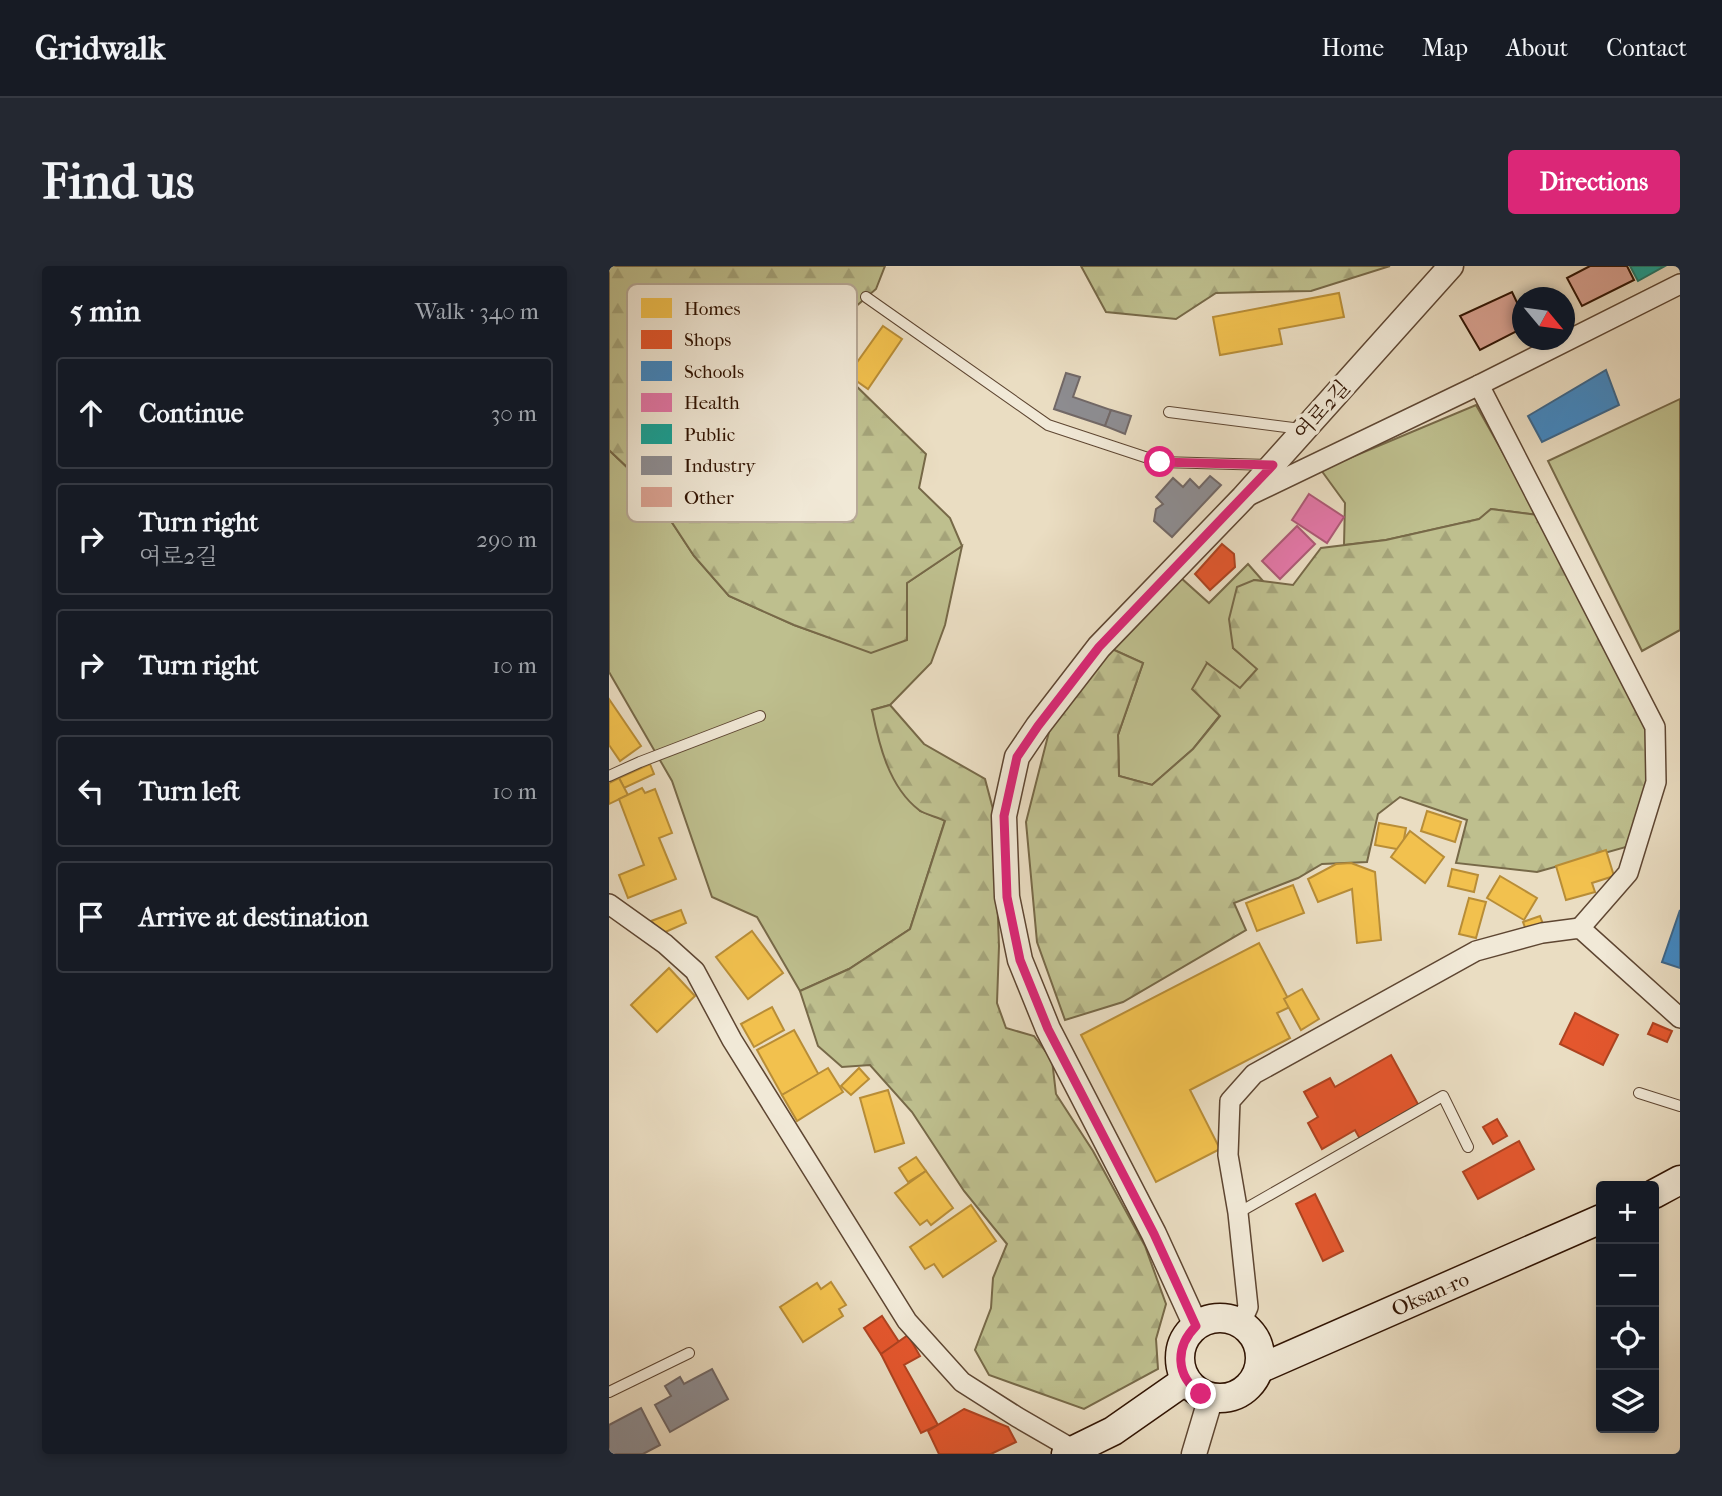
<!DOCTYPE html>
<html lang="en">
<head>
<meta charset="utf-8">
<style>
	body { margin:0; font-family:"IM FELL French Canon","Noto Serif KR",serif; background:#242831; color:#f1f3f6 }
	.controls { position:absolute; right:21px; bottom:21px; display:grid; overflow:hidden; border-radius:7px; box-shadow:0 4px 10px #0003 }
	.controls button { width:63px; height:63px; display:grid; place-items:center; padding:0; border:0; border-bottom:2px solid #363941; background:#171b24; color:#f1f3f6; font:35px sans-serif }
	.compass { position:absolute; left:903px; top:21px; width:63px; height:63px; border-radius:50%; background:#171b24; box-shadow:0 4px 10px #0003; rotate:119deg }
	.stop { position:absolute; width:21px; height:21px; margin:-16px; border:5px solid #db2777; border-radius:50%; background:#fff }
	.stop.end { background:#db2777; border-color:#fff; box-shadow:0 2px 7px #0008 }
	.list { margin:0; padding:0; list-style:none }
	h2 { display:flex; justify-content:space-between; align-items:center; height:91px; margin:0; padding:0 28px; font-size:30px }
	h2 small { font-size:23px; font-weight:400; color:#9ea1a6 }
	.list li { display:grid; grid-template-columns:46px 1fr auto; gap:21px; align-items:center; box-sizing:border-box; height:112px; margin:0 14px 14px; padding:0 14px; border:2px solid #363941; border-radius:7px }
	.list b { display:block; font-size:26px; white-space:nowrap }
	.list p { margin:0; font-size:23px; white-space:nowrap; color:#9ea1a6 }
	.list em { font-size:23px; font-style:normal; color:#9ea1a6 }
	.icon { flex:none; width:38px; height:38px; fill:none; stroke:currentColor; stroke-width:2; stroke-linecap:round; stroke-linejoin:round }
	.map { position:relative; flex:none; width:1071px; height:1188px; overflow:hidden; border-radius:7px }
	header { display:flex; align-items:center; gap:42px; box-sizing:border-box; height:98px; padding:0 35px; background:#171b24; border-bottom:2px solid #363941 }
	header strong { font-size:33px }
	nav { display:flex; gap:38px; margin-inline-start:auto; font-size:24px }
	.intro { display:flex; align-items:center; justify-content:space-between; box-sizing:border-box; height:168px; padding:0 42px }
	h1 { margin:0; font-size:49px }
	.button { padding:18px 32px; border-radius:7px; background:#db2777; color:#fff; font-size:24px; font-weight:700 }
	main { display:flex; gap:42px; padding:0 42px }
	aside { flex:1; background:#171b24; border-radius:7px; box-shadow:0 4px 10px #0003 }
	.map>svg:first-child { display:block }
	.green { fill:#bebf8e; stroke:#776948; stroke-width:2 }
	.forest { fill:url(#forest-firs); stroke:#776948; stroke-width:2 }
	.homes { fill:#f2c14e; stroke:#b88d37; stroke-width:2 }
	.shops { fill:#e4572e; stroke:#ae4321; stroke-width:2 }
	.schools { fill:#3f88c5; stroke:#3a658a; stroke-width:2 }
	.health { fill:#e377a8; stroke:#ad5976; stroke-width:2 }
	.public { fill:#17a398; stroke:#1e786b; stroke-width:2 }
	.industry { fill:#8d8d92; stroke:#716867; stroke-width:2 }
	.building { fill:#daa292; stroke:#301302; stroke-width:2 }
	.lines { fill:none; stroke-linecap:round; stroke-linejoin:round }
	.service-casing { stroke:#5e4632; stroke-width:12 }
	.minor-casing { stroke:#5e4632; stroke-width:22 }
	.tertiary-casing { stroke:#5e4632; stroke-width:27 }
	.secondary-casing { stroke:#301302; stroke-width:31 }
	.service { stroke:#f1e9d7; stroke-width:10 }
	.minor { stroke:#f1e9d7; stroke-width:19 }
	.tertiary { stroke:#f1e9d7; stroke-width:24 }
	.secondary { stroke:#f1e9d7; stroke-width:28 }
	.route { stroke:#db2777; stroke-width:9 }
	.labels { text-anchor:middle; stroke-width:7; stroke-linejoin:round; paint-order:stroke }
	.street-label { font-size:21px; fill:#301302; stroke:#f1e9d7 }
	.key { fill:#f1e9d7; stroke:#b7a997; stroke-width:2 }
	.key-label { font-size:19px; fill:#301302 }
</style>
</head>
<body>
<header>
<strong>Gridwalk</strong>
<nav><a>Home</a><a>Map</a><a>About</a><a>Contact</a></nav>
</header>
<div class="intro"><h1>Find us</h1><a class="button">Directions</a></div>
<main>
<aside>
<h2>5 min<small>Walk · 340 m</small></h2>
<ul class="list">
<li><svg class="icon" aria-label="ahead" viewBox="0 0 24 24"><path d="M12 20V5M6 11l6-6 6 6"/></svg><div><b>Continue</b></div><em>30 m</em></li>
<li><svg class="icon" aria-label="right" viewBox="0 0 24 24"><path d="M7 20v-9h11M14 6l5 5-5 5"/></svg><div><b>Turn right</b><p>여로2길</p></div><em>290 m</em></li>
<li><svg class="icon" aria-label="right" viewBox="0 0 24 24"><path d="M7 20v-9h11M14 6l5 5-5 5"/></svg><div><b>Turn right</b></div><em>10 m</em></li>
<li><svg class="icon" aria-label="left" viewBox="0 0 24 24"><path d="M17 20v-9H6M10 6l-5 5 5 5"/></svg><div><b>Turn left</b></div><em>10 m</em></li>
<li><svg class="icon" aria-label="arrive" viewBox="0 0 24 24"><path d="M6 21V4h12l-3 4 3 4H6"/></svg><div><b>Arrive at destination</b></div></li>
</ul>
</aside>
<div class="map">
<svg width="1071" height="1188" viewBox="0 0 1071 1188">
	<defs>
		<pattern id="forest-firs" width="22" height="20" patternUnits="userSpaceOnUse" patternTransform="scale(1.75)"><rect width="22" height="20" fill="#bebf8e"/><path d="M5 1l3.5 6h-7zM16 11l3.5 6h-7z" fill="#a4a379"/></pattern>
	</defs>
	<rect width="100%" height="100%" fill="#eaddc2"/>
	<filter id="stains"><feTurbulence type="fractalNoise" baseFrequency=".00286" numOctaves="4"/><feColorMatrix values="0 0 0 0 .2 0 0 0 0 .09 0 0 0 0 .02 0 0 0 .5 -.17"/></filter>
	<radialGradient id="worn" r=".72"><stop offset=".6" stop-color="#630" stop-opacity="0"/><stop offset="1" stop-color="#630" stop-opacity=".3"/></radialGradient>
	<g class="green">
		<polygon points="1071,133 1071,364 1033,385 939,195"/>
		<polygon points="867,139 929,249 882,243 871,253 777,274 735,279 736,237 712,204"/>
		<polygon points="0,184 41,223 85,290 120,330 185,359 262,386 298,317 353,280 336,359 322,397 281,439 263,444 311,545 336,554 301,663 240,703 191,725 148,651 103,631 63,515 0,406"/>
		<polygon points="639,298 654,315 645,314 624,382 649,403 631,423 598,397 611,449 584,483 543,519 510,510 509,469 534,397 503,383 572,312 600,337"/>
	</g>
	<g class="forest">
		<polygon points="0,0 276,0 267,23 244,43 237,110 317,188 310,222 341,252 353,280 298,317 298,374 262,387 185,359 120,330 85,290 41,223 0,184"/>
		<polygon points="472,0 781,0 702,25 607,27 567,53 497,46"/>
		<polygon points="882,243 929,249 1039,467 1038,518 1017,581 928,606 847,597 858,554 791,531 769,548 758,596 713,598 689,612 625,637 637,664 514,736 456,754 428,676 417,556 441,462 503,383 534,397 509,469 510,510 543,519 584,483 611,450 583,423 598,397 631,422 648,403 624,382 620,353 628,321 645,314 684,319 712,282 777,274 870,253"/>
		<path d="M281 439 315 478 376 513 385 547 390 680 388 737 397 762 425 770 443 794 447 828 484 885 536 980 557 1038 547 1073 549 1103 475 1143 380 1109 366 1084 382 1042 384 1012 398 978 355 925 303 846 261 799 233 801 209 780 191 725 240 703 301 663 336 555C329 551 317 549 310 544 280 521 270 479 263 444Z"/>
	</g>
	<g class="homes">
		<polygon points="730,27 735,51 670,63 673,78 611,89 604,51"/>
		<polygon points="274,60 293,73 259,123 239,109"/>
		<polygon points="0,433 32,480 11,495 0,479"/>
		<polygon points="41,498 45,508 15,522 10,512"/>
		<polygon points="10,512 19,529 0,538 0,517"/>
		<polygon points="33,522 36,527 46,523 63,567 50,572 67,613 19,632 10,609 35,599 10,533"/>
		<polygon points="818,545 852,556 846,576 812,565"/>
		<polygon points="770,557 797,562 793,584 766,579"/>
		<polygon points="801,565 835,591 816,617 782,591"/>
		<polygon points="997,584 1005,610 983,617 986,626 957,634 947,600"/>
		<polygon points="742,597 766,606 772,674 748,677 743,623 709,636 699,613 727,598"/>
		<polygon points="843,603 869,609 865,626 839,620"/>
		<polygon points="891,610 928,632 915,654 878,632"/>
		<polygon points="684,619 695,647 648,665 637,637"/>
		<polygon points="860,632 877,636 867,672 850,668"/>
		<polygon points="72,644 77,657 54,667 42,655"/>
		<polygon points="931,650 934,658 917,664 914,656"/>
		<polygon points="143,665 174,707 139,733 107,691"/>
		<polygon points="650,677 683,740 668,747 681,772 581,824 611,883 547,916 472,769"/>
		<polygon points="60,702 86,730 48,766 22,739"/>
		<polygon points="693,723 710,753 692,764 675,733"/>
		<polygon points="163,741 175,764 145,781 132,758"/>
		<polygon points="185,764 210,809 173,829 148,784"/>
		<polygon points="219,802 234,826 188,855 173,829"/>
		<polygon points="250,802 260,813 242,829 232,820"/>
		<polygon points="279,824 295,877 266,886 251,832"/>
		<polygon points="307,891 317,905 299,916 290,902"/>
		<polygon points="317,905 344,942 322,959 318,954 311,959 286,927"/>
		<polygon points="362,939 387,975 334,1011 325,998 316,1003 301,981"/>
		<polygon points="222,1016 237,1039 230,1043 234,1050 194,1076 171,1041 208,1017 212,1023"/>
	</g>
	<g class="shops">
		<polygon points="613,278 625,288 626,301 601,324 586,308"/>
		<polygon points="966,747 1009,769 994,799 951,778"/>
		<polygon points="1044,757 1063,765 1058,776 1039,768"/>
		<polygon points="782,789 810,840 751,873 746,864 713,883 699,857 709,851 695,826 721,812 726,821"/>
		<polygon points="888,853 898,870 884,878 874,861"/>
		<polygon points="910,875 925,903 869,933 854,906"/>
		<polygon points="706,928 734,985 714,995 687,938"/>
		<polygon points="273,1050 290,1076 272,1088 255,1062"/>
		<polygon points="299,1069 311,1090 295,1099 329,1159 312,1167 272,1088"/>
		<polygon points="355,1143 399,1161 407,1176 382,1188 330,1188 319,1165"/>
	</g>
	<g class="schools">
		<polygon points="997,104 1010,139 933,176 919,150"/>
		<polygon points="1071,644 1071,702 1053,696"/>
	</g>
	<g class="health">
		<polygon points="700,228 735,251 718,277 683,254"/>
		<polygon points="688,260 706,278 671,313 653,295"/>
	</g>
	<polygon class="public" points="1021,0 1056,0 1029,15"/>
	<g class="industry">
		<polygon points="457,107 471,111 464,131 502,144 496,160 445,143"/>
		<polygon points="502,144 522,150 516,168 496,160"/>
		<polygon points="601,210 612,219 563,271 545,255 547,243 554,238 547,231 564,212 574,221 581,213 590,222"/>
		<polygon points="103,1103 119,1133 61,1166 46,1139 62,1130 56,1120 71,1111 75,1118"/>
		<polygon points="32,1142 51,1179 34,1188 0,1188 0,1159"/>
	</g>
	<g class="building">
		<polygon points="981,0 1018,0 1025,14 973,40 958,12"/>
		<polygon points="903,26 914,49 914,62 871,84 851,50"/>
	</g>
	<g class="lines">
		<g class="service-casing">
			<g id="service">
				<polyline points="257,31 439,159 551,196 661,199"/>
				<polyline points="560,146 692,163"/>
				<polyline points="0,510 31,496 151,450"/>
				<polyline points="1030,827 1071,840"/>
				<polyline points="629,947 834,830 859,881"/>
				<polyline points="0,1126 80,1087"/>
			</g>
		</g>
		<g class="minor-casing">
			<g id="minor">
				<polyline points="870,119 1046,461 1047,516 1019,607 971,662"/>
				<polyline points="639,230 870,119 1071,18"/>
				<polyline points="0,638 56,678 86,705 123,774 298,1055 353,1116 408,1151 465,1184"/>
				<polyline points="632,1057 639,1041 629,947 619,889 621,835 645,808 867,685 933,667 971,662 1071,752"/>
			</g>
		</g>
		<g class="tertiary-casing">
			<g id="tertiary">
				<polyline points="587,1060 545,968 439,763 411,694 398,631 395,550 408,491 429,460 490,381 634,232 842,0"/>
				<polyline points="585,1188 602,1131"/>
			</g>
		</g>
		<g class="secondary-casing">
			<g id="secondary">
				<polyline points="1045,928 1071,914"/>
				<circle cx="611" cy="1092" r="40"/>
				<path id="s1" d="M650 1103 992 953"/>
				<polyline points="457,1188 504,1165 577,1114"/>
			</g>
		</g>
		<use href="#service" class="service"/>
		<use href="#minor" class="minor"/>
		<use href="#tertiary" class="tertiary"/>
		<use href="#secondary" class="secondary"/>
	</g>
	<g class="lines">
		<path class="route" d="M551 196 664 199 490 381 429 460 408 491 395 550 398 631 411 694 439 763 545 968 587 1060C566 1081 566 1110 592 1128"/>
	</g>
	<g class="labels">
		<g class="street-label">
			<text transform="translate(713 144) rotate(-48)" y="7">여로2길</text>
			<text dy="7" stroke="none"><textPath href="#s1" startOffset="187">Oksan-ro</textPath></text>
		</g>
	</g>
	<rect x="18" y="18" width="230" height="238" rx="10" class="key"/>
	<rect x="32" y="32" width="31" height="20" fill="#f2c14e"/>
	<rect x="32" y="64" width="31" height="19" fill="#e4572e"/>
	<rect x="32" y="95" width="31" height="20" fill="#3f88c5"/>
	<rect x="32" y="127" width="31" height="19" fill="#e377a8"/>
	<rect x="32" y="158" width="31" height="20" fill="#17a398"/>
	<rect x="32" y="190" width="31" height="19" fill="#8d8d92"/>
	<rect x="32" y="221" width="31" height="20" fill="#daa292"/>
	<g class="key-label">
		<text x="75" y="49">Homes</text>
		<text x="75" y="80">Shops</text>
		<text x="75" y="112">Schools</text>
		<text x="75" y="143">Health</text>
		<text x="75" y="175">Public</text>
		<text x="75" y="206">Industry</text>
		<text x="75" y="238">Other</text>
	</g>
	<rect width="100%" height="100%" filter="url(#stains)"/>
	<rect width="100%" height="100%" fill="url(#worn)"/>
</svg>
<div class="controls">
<button>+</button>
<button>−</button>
<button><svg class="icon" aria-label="locate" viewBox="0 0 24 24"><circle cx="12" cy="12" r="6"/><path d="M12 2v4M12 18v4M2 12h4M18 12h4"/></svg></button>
<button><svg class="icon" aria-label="layers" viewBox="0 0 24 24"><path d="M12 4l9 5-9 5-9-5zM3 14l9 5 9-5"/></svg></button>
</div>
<svg class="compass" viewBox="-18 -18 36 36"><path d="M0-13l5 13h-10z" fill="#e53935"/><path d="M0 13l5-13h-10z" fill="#9ea1a6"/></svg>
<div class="stop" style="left:551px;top:196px"></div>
<div class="stop end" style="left:592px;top:1128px"></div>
</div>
</main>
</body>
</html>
